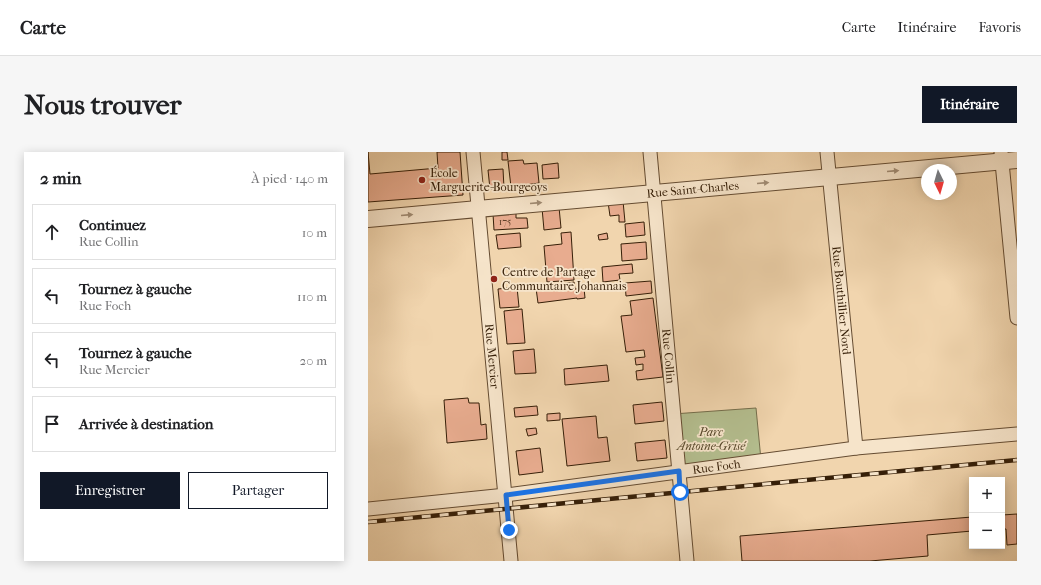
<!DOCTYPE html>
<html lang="fr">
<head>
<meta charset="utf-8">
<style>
	body { margin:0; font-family:"IM FELL French Canon",serif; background:#f6f6f6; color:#202124 }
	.controls { position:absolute; right:12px; bottom:12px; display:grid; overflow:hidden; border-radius:0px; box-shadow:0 2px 10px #0003 }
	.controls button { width:36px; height:36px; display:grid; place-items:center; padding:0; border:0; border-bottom:1px solid #e0e0e0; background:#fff; color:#202124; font:20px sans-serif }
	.compass { position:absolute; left:553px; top:12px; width:36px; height:36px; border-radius:50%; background:#fff; box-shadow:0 2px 10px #0003; rotate:175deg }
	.stop { position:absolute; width:12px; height:12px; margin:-9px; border:3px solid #1a73e8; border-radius:50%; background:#fff }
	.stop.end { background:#1a73e8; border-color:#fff; box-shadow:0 1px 4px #0008 }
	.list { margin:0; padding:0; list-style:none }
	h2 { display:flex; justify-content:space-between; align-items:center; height:52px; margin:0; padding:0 16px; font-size:17px }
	h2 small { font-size:13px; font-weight:400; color:#757577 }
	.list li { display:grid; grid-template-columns:26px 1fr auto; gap:12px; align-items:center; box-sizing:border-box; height:56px; margin:0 8px 8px; padding:0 8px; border:1px solid #e0e0e0; border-radius:0px }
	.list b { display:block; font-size:15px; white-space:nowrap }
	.list p { margin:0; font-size:13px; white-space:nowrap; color:#757577 }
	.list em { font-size:13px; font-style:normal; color:#757577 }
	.actions { display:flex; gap:8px; padding:12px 16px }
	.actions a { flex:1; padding:9px 0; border:1px solid #111827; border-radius:0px; text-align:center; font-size:14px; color:#111827 }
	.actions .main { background:#111827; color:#fff }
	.icon { flex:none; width:22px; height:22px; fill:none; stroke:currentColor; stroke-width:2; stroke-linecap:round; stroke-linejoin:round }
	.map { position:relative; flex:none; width:649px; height:409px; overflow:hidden; border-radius:0px }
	header { display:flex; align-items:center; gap:24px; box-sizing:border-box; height:56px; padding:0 20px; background:#fff; border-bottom:1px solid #e0e0e0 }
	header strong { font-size:19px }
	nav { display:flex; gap:22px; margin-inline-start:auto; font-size:14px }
	.intro { display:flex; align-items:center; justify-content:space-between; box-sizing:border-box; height:96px; padding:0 24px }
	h1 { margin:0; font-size:28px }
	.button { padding:10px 18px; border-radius:0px; background:#111827; color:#fff; font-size:14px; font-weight:700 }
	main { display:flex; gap:24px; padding:0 24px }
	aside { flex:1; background:#fff; border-radius:0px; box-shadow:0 2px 10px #0003 }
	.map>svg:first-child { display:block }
	.green { fill:#b4be8f; stroke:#756e4c }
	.building { fill:#e8ac8f; stroke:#361f08 }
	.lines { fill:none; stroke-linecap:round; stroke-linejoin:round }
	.minor-casing { stroke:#654c32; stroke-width:15 }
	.tertiary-casing { stroke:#654c32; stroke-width:18 }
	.minor { stroke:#f6e4ca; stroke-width:13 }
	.tertiary { stroke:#f6e4ca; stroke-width:16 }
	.rail-casing { stroke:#361f08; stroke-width:4.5 }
	.rail { stroke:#f6e4ca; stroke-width:3; stroke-dasharray:9; stroke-linecap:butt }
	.oneway { fill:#a08b73 }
	.route { stroke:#1a73e8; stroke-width:5 }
	.poi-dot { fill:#8f2418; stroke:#f6e4ca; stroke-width:1.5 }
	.labels { text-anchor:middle; stroke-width:3.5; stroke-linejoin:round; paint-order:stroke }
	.number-label { font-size:10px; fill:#62422a }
	.poi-label { font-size:12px; fill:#361f08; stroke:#f6e4ca; text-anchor:start }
	.street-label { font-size:12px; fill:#361f08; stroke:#f6e4ca }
	.park-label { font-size:12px; font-style:italic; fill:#56472a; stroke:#f6e4ca }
</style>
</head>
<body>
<header>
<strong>Carte</strong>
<nav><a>Carte</a><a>Itinéraire</a><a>Favoris</a></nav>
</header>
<div class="intro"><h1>Nous trouver</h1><a class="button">Itinéraire</a></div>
<main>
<aside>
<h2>2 min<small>À pied · 140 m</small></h2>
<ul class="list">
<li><svg class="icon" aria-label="ahead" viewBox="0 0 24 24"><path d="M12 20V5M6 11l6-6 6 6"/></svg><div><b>Continuez</b><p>Rue Collin</p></div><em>10 m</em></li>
<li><svg class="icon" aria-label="left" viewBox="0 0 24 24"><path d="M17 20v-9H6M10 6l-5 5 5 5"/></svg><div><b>Tournez à gauche</b><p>Rue Foch</p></div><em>110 m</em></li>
<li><svg class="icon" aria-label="left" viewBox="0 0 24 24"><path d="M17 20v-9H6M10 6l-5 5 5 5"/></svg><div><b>Tournez à gauche</b><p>Rue Mercier</p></div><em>20 m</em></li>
<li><svg class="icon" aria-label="arrive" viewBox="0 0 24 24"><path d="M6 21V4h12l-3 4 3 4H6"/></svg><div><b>Arrivée à destination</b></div></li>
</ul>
<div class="actions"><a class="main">Enregistrer</a><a>Partager</a></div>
</aside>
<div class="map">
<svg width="649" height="409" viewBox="0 0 649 409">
	<rect width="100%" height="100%" fill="#f1d5ae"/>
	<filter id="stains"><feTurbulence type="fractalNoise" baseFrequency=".005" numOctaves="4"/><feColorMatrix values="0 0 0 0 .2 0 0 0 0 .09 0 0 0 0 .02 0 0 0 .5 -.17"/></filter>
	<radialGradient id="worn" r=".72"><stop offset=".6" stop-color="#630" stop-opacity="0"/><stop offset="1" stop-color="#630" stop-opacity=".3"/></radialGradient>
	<polygon class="green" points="388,256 393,308 311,319 305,262"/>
	<g class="building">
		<polygon points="0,0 2,22 70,16 69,0 92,0 95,43 0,50"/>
		<polygon points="134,0 139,0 140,8 134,8"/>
		<polygon points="155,8 156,12 169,11 171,31 143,35 140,9"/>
		<polygon points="190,11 191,26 175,27 174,13"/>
		<polygon points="135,17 136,36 122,37 120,18"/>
		<polygon points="255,49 257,70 251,70 251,63 242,64 240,50"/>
		<polygon points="191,55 193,76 176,78 174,56"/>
		<polygon points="148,61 148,66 159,66 160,76 126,78 125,62"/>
		<polygon points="276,70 277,83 258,85 257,72"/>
		<polygon points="203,80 206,128 179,130 176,94 194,92 193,81"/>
		<polygon points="152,81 153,95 130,97 128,83"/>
		<polygon points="239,81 240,87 231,88 230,83"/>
		<polygon points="278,90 279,107 254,109 253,92"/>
		<polygon points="264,112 265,121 251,122 252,128 235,130 234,115"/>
		<polygon points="283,129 284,141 258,144 257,131"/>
		<polygon points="206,130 207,137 216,136 217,146 209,147 209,146 170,151 168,136"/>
		<polygon points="149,135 151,155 132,156 130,137"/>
		<polygon points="285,146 295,225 269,228 268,219 275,218 275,212 268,213 267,206 277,205 276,198 258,200 253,164 264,163 262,149"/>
		<polygon points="154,157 157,191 139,192 136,159"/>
		<polygon points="166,197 168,221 147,222 145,199"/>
		<polygon points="239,213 241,229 197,233 196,217"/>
		<polygon points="100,246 101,251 111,251 113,273 118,272 119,287 79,291 76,248"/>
		<polygon points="294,250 296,269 267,272 265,253"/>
		<polygon points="169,254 170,263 147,265 146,256"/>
		<polygon points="192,261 192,268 179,269 179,262"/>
		<polygon points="228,264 230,286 239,285 242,309 199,314 194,267"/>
		<polygon points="168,276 169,282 160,284 158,277"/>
		<polygon points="297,288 299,306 269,309 267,291"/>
		<polygon points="172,296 175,320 151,323 148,299"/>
		<polygon points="649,362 649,392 639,393 638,377 634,377 634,363"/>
		<polygon points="604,365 604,379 559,383 560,404 502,409 374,409 372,384"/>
	</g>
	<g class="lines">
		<g class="minor-casing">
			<g id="minor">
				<path id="s1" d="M105 0 143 409"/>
				<path id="s2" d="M282 0 319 409"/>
				<path id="s3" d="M459 0 488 296"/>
				<polyline points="633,0 649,166"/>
				<path id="s4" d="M0 357 138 343 488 296 649 282"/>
			</g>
		</g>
		<g class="tertiary-casing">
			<g id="tertiary">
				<path id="s5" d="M0 67 649 8"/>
			</g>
		</g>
		<use href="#minor" class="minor"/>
		<use href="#tertiary" class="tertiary"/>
		<g class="rail-casing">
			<polyline id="rail" points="0,370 649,308"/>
		</g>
		<use href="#rail" class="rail"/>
	</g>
	<defs><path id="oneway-solid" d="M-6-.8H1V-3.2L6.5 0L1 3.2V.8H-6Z"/></defs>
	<g class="oneway">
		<use href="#oneway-solid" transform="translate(525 19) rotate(-5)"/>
		<use href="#oneway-solid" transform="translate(395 31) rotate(-5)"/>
		<use href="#oneway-solid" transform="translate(168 51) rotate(-5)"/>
		<use href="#oneway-solid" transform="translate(39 63) rotate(-5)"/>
	</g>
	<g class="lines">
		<polyline class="route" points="141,378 138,343 311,319 312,340"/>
	</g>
	<g class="poi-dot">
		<circle cx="54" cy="28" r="4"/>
		<circle cx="126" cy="127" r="4"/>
	</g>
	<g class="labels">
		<g class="number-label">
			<text x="137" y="73">175</text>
		</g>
		<g class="poi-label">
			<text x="62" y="25">École<tspan x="62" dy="14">Marguerite-Bourgeoys</tspan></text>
			<text x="134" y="124">Centre de Partage<tspan x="134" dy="14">Communtaire Johannais</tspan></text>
		</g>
		<g class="street-label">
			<text dy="4" stroke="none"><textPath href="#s5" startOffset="326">Rue Saint-Charles</textPath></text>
			<text dy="4" stroke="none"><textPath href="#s3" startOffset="149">Rue Bouthillier Nord</textPath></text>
			<text dy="4" stroke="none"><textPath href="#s1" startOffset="205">Rue Mercier</textPath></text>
			<text dy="4" stroke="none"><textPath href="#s2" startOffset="205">Rue Collin</textPath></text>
			<text dy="4" stroke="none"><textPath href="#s4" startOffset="351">Rue Foch</textPath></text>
		</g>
		<g class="park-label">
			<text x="343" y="284">Parc<tspan x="343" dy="14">Antoine-Grisé</tspan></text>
		</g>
	</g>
	<rect width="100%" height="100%" filter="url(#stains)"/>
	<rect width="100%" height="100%" fill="url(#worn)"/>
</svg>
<div class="controls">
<button>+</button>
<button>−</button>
</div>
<svg class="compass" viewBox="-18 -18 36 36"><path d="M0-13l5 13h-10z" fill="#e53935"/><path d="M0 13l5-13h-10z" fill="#757577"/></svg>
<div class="stop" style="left:312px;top:340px"></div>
<div class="stop end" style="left:141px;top:378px"></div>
</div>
</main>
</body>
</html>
